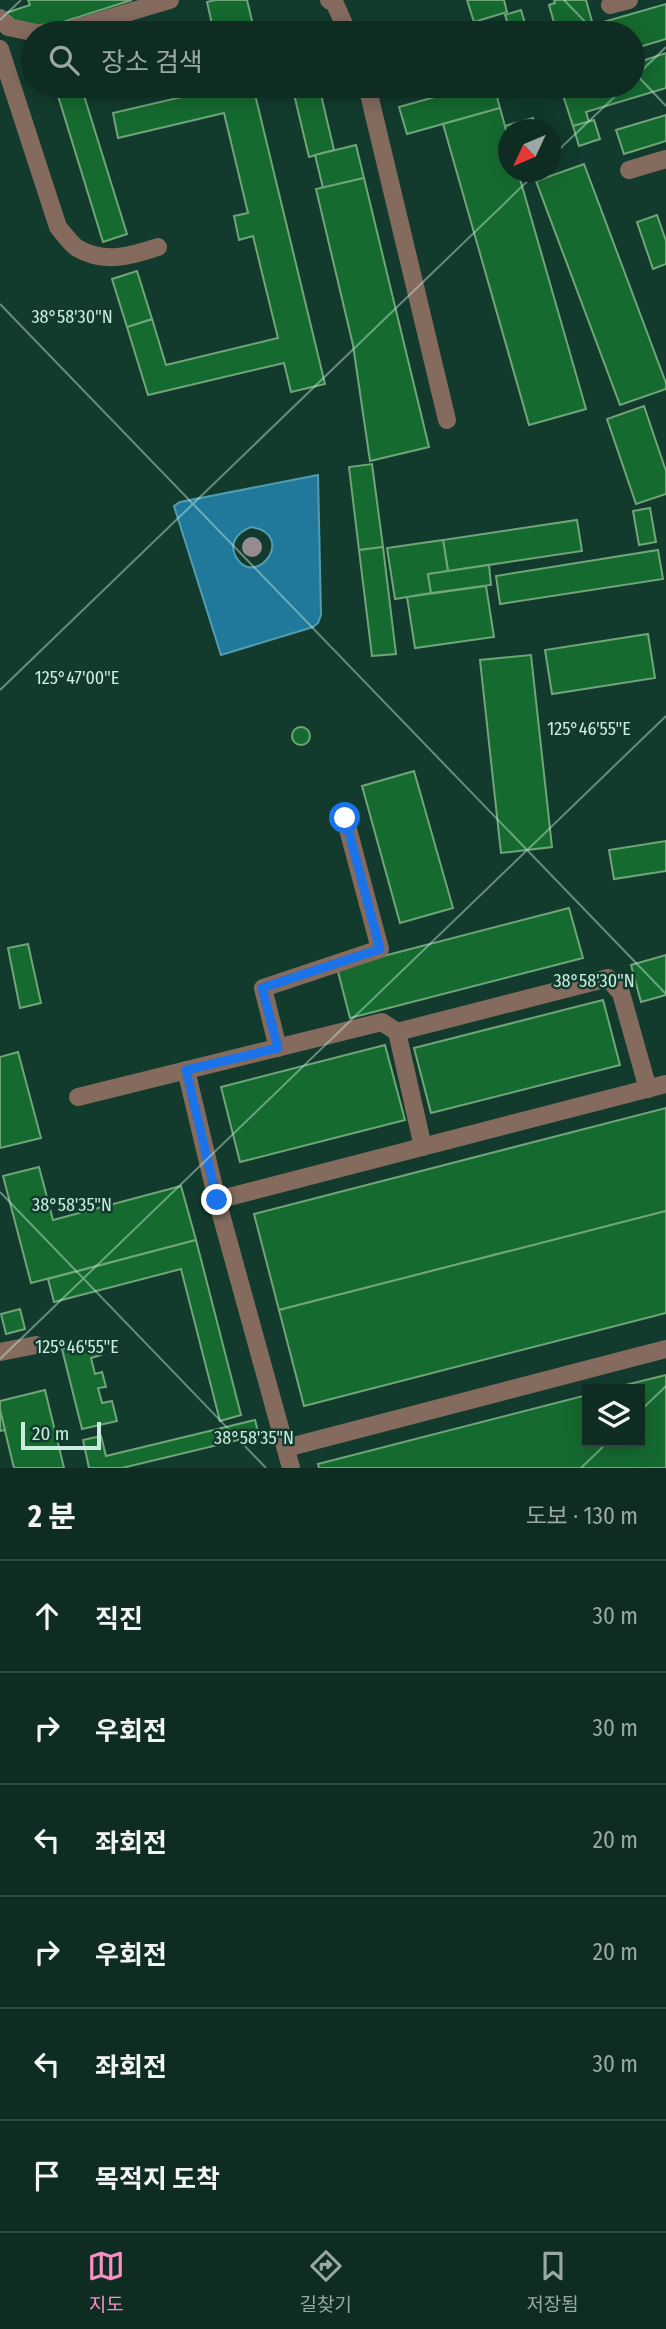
<!DOCTYPE html>
<html lang="ko">
<head>
<meta charset="utf-8">
<style>
	body { margin:0; font-family:"Fira Sans Condensed","Noto Sans KR",sans-serif; background:#1c382f; color:#f1f3f6 }
	.controls { position:absolute; right:21px; bottom:21px; display:grid; overflow:hidden; border-radius:0px; box-shadow:0 4px 18px #0003 }
	.controls button { width:63px; height:63px; display:grid; place-items:center; padding:0; border:0; border-bottom:2px solid #2e4840; background:#0e2c22; color:#f1f3f6; font:35px sans-serif }
	.compass { position:absolute; left:498px; top:119px; width:63px; height:63px; border-radius:50%; background:#0e2c22; box-shadow:0 4px 18px #0003; rotate:226deg }
	.scale { position:absolute; left:21px; bottom:18px; width:80px; box-sizing:border-box; padding-left:7px; border:4px solid #c9eedf; border-top:0; font-size:19px; line-height:24px; white-space:nowrap; color:#c9eedf; -webkit-text-stroke:5px #123b2e; paint-order:stroke }
	.stop { position:absolute; width:21px; height:21px; margin:-16px; border:5px solid #1a73e8; border-radius:50%; background:#fff }
	.stop.end { background:#1a73e8; border-color:#fff; box-shadow:0 2px 7px #0008 }
	.list { margin:0; padding:0; list-style:none }
	h2 { display:flex; justify-content:space-between; align-items:center; height:91px; margin:0; padding:0 28px; font-size:30px }
	h2 small { font-size:23px; font-weight:400; color:#9ba7a5 }
	.list li { display:grid; grid-template-columns:46px 1fr auto; gap:21px; align-items:center; box-sizing:border-box; height:112px; padding:0 28px; border-top:2px solid #2e4840 }
	.list b { display:block; font-size:26px; white-space:nowrap }
	.list em { font-size:23px; font-style:normal; color:#9ba7a5 }
	.icon { flex:none; width:38px; height:38px; fill:none; stroke:currentColor; stroke-width:2; stroke-linecap:round; stroke-linejoin:round }
	.map { position:relative; flex:none; width:666px; height:1468px; overflow:hidden }
	.search { position:absolute; background:#0e2c22; box-shadow:0 4px 18px #0003; left:21px; right:21px; top:21px; height:77px; display:flex; align-items:center; gap:18px; box-sizing:border-box; padding:0 24px; border-radius:38px; color:#9ba7a5; font-size:26px }
	.sheet { height:763px; background:#0e2c22 }
	nav { display:flex; justify-content:space-around; align-items:center; box-sizing:border-box; height:98px; border-top:2px solid #2e4840; background:#0e2c22; font-size:19px; color:#9ba7a5 }
	nav a { display:grid; justify-items:center; gap:4px }
	nav .on { color:#fa8fc6 }
	.map>svg:first-child { display:block }
	.water { fill:#20799b; stroke:#539caf; stroke-width:2; fill-rule:evenodd }
	.building { fill:#156a30; stroke:#70a579; stroke-width:2 }
	.lines { fill:none; stroke-linecap:round; stroke-linejoin:round }
	.minor { stroke:#846b5e; stroke-width:18 }
	.tree { fill:#948c92 }
	.route { stroke:#1a73e8; stroke-width:9 }
	.ticks { fill:none; stroke:#c9eedf; stroke-width:2; stroke-opacity:0.45 }
	.ticks-label { font-size:18px; text-anchor:middle; fill:#c9eedf; stroke:#123b2e; stroke-width:5; stroke-linejoin:round; paint-order:stroke }
</style>
</head>
<body>
<div class="map">
<svg width="666" height="1468" viewBox="0 0 666 1468">
	<rect width="100%" height="100%" fill="#123b2e"/>
	<path class="water" d="M318 475 321 615 318 623 313 627 221 655 174 506 180 502ZM251 527C298 535 255 590 236 557 228 543 238 532 251 527Z"/>
	<g class="building">
		<polygon points="28,0 132,0 44,28 17,23 6,13 30,5"/>
		<polygon points="215,0 247,0 255,33 214,33 207,2"/>
		<polygon points="467,0 504,0 507,12 474,22"/>
		<polygon points="554,0 586,0 593,25 666,4 666,39 633,49 633,33 557,33 549,5 555,3"/>
		<polygon points="521,10 528,33 511,33 505,15"/>
		<polygon points="329,26 331,33 298,33"/>
		<polygon points="666,53 666,88 586,112 589,122 573,126 560,86 633,86 633,64"/>
		<polygon points="55,86 81,86 127,234 103,242"/>
		<polygon points="229,86 253,86 325,384 291,392 284,363 148,395 127,327 152,319 166,365 278,338 253,236 239,240 234,216 248,213 224,113 118,138 113,113"/>
		<polygon points="292,86 319,86 334,150 309,157"/>
		<polygon points="474,86 494,86 500,108 407,134 399,107"/>
		<polygon points="500,108 508,137 508,172 518,172 586,409 529,425 443,124"/>
		<polygon points="666,115 666,141 624,154 616,130"/>
		<polygon points="533,118 536,130 508,130 508,137 505,126"/>
		<polygon points="594,120 600,139 579,146 573,126"/>
		<polygon points="356,145 364,178 323,188 315,155"/>
		<polygon points="584,164 666,383 666,389 620,405 536,181"/>
		<polygon points="364,178 429,447 370,461 353,345 316,189"/>
		<polygon points="657,215 666,241 666,264 653,269 637,222"/>
		<polygon points="137,271 152,319 127,327 112,279"/>
		<polygon points="644,406 666,471 666,494 636,504 607,419"/>
		<polygon points="372,464 383,547 359,550 349,467"/>
		<polygon points="650,508 656,542 639,545 633,511"/>
		<polygon points="577,520 582,551 448,571 443,540"/>
		<polygon points="443,540 448,571 428,574 431,593 395,599 387,548"/>
		<polygon points="383,547 396,654 372,656 359,550"/>
		<polygon points="658,550 663,579 500,604 496,576"/>
		<polygon points="489,565 491,585 431,593 428,574"/>
		<polygon points="486,586 494,637 415,648 407,597"/>
		<polygon points="648,634 655,678 552,694 545,650"/>
		<polygon points="531,655 552,847 501,853 480,660"/>
		<circle cx="301" cy="736" r="9"/>
		<polygon points="414,771 453,908 400,923 362,786"/>
		<polygon points="666,841 666,871 614,879 609,850"/>
		<polygon points="569,908 583,958 350,1018 337,968"/>
		<polygon points="28,944 41,1003 20,1008 8,948"/>
		<polygon points="666,955 666,995 641,1002 631,965"/>
		<polygon points="603,1000 620,1065 431,1113 414,1048"/>
		<polygon points="385,1045 405,1120 240,1162 221,1087"/>
		<polygon points="18,1052 41,1138 0,1148 0,1057"/>
		<polygon points="666,1108 666,1211 279,1310 254,1214"/>
		<polygon points="39,1167 53,1220 181,1186 196,1240 31,1283 3,1176"/>
		<polygon points="666,1211 666,1313 304,1406 279,1310"/>
		<polygon points="196,1240 241,1415 220,1421 181,1269 54,1302 48,1279"/>
		<polygon points="20,1309 25,1329 6,1334 1,1314"/>
		<polygon points="98,1340 101,1355 91,1358 95,1374 102,1372 106,1387 98,1388 102,1403 112,1401 117,1421 82,1429 62,1349"/>
		<polygon points="666,1375 666,1468 319,1468 318,1464 587,1395 587,1442 640,1442 640,1389 609,1389"/>
		<polygon points="45,1390 64,1468 14,1468 0,1410 0,1401"/>
		<polygon points="0,1410 5,1430 0,1431"/>
		<polygon points="255,1420 259,1435 122,1468 89,1468 83,1440 101,1436 106,1456"/>
	</g>
	<g class="lines">
		<g class="minor">
			<polyline points="329,0 335,4 348,33"/>
			<polyline points="610,5 629,0"/>
			<polyline points="0,18 8,27 37,33"/>
			<polyline points="38,33 66,31 170,0"/>
			<path d="M0 49 58 227C64 234 70 243 77 248 104 264 131 256 158 247"/>
			<polyline points="367,86 447,420"/>
			<polyline points="629,170 666,159"/>
			<polyline points="397,1032 423,1147"/>
			<polyline points="278,1048 263,988 380,949 345,818"/>
			<polyline points="186,1070 217,1200 291,1468"/>
			<polyline points="78,1097 382,1022 397,1032 608,978 621,993 648,1089"/>
			<polyline points="217,1200 666,1084"/>
			<polyline points="0,1352 36,1345"/>
			<polyline points="286,1448 666,1349"/>
		</g>
	</g>
	<circle class="tree" cx="252" cy="547" r="10"/>
	<g class="lines">
		<polyline class="route" points="217,1200 186,1070 278,1048 262,988 380,949 345,818"/>
	</g>
	<path class="ticks" d="M564 0 596 33M0 20 21 0M633 71 666 106M633 79 666 47M550 158 626 86M0 304 666 994M0 690 537 172M0 1192 266 1468M0 1359 666 716M640 1411 666 1386M581 1468 608 1442"/>
	<g class="ticks-label">
		<text x="72" y="323">38°58'30"N</text>
		<text x="77" y="684">125°47'00"E</text>
		<text x="589" y="735">125°46'55"E</text>
		<text x="594" y="987">38°58'30"N</text>
		<text x="72" y="1211">38°58'35"N</text>
		<text x="77" y="1353">125°46'55"E</text>
		<text x="254" y="1444">38°58'35"N</text>
	</g>
</svg>
<div class="controls">
<button><svg class="icon" aria-label="layers" viewBox="0 0 24 24"><path d="M12 4l9 5-9 5-9-5zM3 14l9 5 9-5"/></svg></button>
</div>
<svg class="compass" viewBox="-18 -18 36 36"><path d="M0-13l5 13h-10z" fill="#e53935"/><path d="M0 13l5-13h-10z" fill="#9ba7a5"/></svg>
<div class="scale">20 m</div>
<div class="stop" style="left:345px;top:818px"></div>
<div class="stop end" style="left:217px;top:1200px"></div>
<div class="search"><svg class="icon" aria-label="search" viewBox="0 0 24 24"><circle cx="10" cy="10" r="6"/><path d="M15 15l6 6"/></svg>장소 검색</div>
</div>
<section class="sheet">
<h2>2 분<small>도보 · 130 m</small></h2>
<ul class="list">
<li><svg class="icon" aria-label="ahead" viewBox="0 0 24 24"><path d="M12 20V5M6 11l6-6 6 6"/></svg><div><b>직진</b></div><em>30 m</em></li>
<li><svg class="icon" aria-label="right" viewBox="0 0 24 24"><path d="M7 20v-9h11M14 6l5 5-5 5"/></svg><div><b>우회전</b></div><em>30 m</em></li>
<li><svg class="icon" aria-label="left" viewBox="0 0 24 24"><path d="M17 20v-9H6M10 6l-5 5 5 5"/></svg><div><b>좌회전</b></div><em>20 m</em></li>
<li><svg class="icon" aria-label="right" viewBox="0 0 24 24"><path d="M7 20v-9h11M14 6l5 5-5 5"/></svg><div><b>우회전</b></div><em>20 m</em></li>
<li><svg class="icon" aria-label="left" viewBox="0 0 24 24"><path d="M17 20v-9H6M10 6l-5 5 5 5"/></svg><div><b>좌회전</b></div><em>30 m</em></li>
<li><svg class="icon" aria-label="arrive" viewBox="0 0 24 24"><path d="M6 21V4h12l-3 4 3 4H6"/></svg><div><b>목적지 도착</b></div></li>
</ul>
</section>
<nav>
<a class="on"><svg class="icon" aria-label="map" viewBox="0 0 24 24"><path d="M3 6l6-2 6 2 6-2v14l-6 2-6-2-6 2zM9 4v14M15 6v14"/></svg>지도</a>
<a><svg class="icon" aria-label="directions" viewBox="0 0 24 24"><path d="M12 3l9 9-9 9-9-9zM9 14v-3h6M13 9l2 2-2 2"/></svg>길찾기</a>
<a><svg class="icon" aria-label="saved" viewBox="0 0 24 24"><path d="M7 4h10v16l-5-4-5 4z"/></svg>저장됨</a>
</nav>
</body>
</html>
